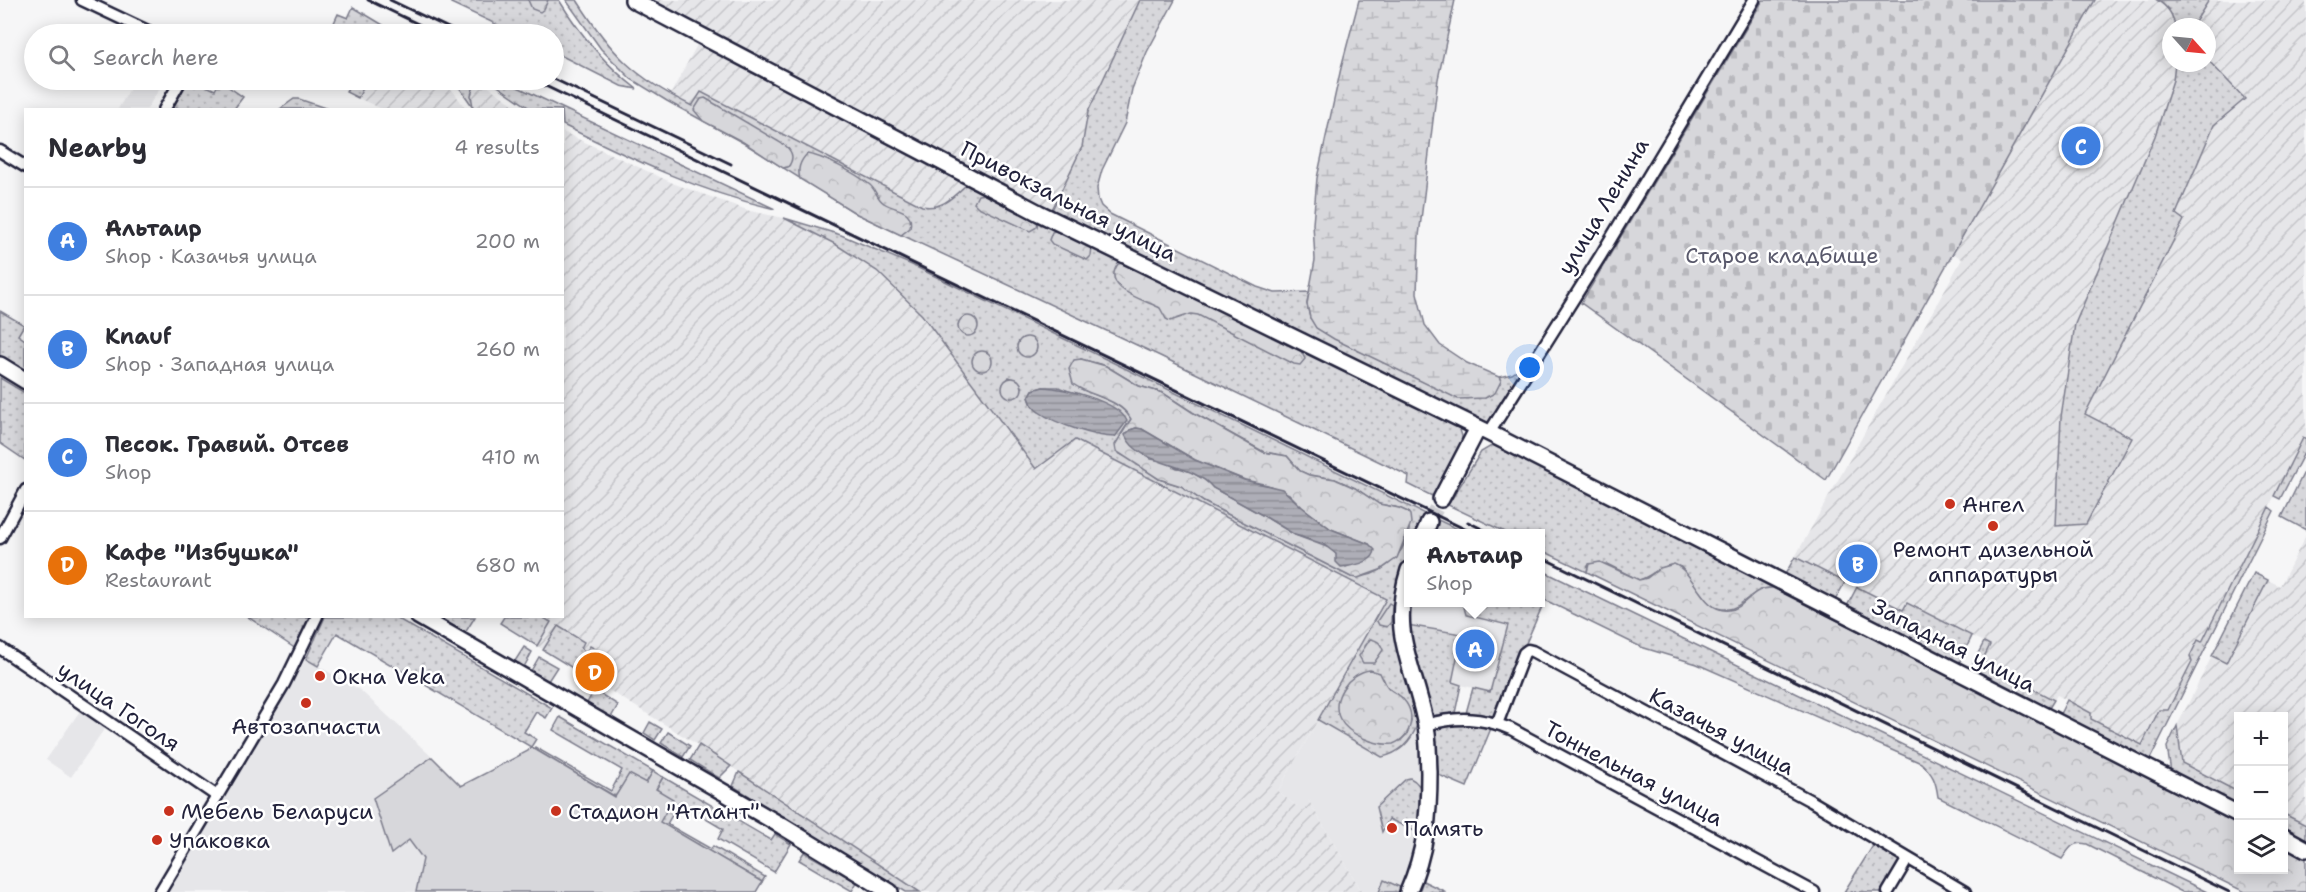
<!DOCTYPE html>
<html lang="en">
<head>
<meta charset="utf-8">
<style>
	body { margin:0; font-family:"Shantell Sans",sans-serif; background:#f7f7f7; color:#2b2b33 }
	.controls { position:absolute; right:18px; bottom:18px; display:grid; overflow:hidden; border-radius:0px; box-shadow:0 3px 15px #0003 }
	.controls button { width:54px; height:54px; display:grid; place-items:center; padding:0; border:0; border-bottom:2px solid #e1e1e2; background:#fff; color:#2b2b33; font:30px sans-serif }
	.compass { position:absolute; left:2162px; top:18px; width:54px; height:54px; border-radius:50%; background:#fff; box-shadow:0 3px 15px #0003; rotate:117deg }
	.you { position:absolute; left:1530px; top:368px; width:21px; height:21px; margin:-15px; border:4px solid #fff; border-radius:50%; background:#1a73e8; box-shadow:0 0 0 9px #1a73e833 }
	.badge { display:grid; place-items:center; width:39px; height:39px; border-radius:50%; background:#0f766e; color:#fff; font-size:20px; font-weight:700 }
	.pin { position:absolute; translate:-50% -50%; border:3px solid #fff; box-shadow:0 2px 6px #0006 }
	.popup { position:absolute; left:1404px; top:529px; width:141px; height:78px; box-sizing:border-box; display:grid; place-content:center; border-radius:0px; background:#fff; filter:drop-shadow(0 2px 4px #0005); font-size:20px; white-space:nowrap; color:#7c7c81 }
	.popup b { font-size:22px; color:#2b2b33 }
	.popup::after { content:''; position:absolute; left:50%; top:100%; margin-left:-12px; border:12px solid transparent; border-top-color:#fff }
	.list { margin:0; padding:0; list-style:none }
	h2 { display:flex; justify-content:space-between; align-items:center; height:78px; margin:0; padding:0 24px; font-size:26px }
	h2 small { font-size:20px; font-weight:400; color:#7c7c81 }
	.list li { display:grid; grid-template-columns:39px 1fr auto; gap:18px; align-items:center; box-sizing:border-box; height:108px; padding:0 24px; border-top:2px solid #e1e1e2 }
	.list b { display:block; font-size:22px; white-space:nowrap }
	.list p { margin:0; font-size:20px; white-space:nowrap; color:#7c7c81 }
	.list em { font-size:20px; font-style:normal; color:#7c7c81 }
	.icon { flex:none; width:33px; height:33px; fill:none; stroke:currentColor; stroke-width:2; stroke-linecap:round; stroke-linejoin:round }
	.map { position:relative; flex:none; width:2306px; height:892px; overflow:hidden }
	.search { position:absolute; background:#fff; box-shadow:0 3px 15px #0003; left:24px; top:24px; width:540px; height:66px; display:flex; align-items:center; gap:15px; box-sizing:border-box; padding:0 21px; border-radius:33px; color:#7c7c81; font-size:22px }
	.panel { position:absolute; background:#fff; box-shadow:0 3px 15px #0003; left:24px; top:108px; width:540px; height:510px; border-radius:0px }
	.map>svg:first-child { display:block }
	.built { fill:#e6e6e9 }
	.industrial { fill:url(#industrial-furrows) }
	.grass { fill:url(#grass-dots); stroke:#7c7c8b; stroke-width:1.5; fill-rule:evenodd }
	.forest { fill:url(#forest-crowns); stroke:#7c7c8b; stroke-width:1.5; fill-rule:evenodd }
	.wetland { fill:url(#wetland-marsh); stroke:#7c7c8b; stroke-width:1.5 }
	.cemetery { fill:url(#cemetery-stones); stroke:#7c7c8b; stroke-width:1.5 }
	.pitch { fill:#d7d7db; stroke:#7c7c8b; stroke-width:1.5 }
	.water { fill:url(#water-rules); stroke:#767685; stroke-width:1.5 }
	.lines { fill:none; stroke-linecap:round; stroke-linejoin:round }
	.secondary-tunnel { stroke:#ccccd1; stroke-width:15; stroke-dasharray:15 8; stroke-linecap:butt }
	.street-casing { stroke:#22223b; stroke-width:15 }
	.secondary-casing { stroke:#22223b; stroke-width:20 }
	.street { stroke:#fff; stroke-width:10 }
	.secondary { stroke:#fff; stroke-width:15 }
	.rail { stroke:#22223b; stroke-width:3 }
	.poi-dot { fill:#c8321e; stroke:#fff; stroke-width:2 }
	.labels { text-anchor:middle; stroke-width:5; stroke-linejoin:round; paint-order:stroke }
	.street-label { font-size:22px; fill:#22223b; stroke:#fff }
	.park-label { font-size:22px; fill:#58586b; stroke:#fff }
	.poi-label { font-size:22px; fill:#22223b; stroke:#fff; text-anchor:start }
</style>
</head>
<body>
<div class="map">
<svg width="2306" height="892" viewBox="0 0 2306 892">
	<defs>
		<pattern id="industrial-furrows" width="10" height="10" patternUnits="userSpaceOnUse" patternTransform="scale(1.5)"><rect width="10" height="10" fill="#e6e6e9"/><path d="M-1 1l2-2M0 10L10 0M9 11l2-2" fill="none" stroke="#c5c5c9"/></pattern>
		<pattern id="grass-dots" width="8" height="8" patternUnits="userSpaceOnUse" patternTransform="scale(1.5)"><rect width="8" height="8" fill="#d7d7db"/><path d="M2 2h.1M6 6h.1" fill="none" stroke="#b8b8bd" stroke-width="1.8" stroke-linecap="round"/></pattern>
		<pattern id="forest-crowns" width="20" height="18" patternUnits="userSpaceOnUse" patternTransform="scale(1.5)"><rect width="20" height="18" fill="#d7d7db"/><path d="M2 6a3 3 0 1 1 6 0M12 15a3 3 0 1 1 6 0" fill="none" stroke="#b8b8bd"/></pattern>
		<pattern id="wetland-marsh" width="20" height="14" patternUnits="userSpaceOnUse" patternTransform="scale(1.5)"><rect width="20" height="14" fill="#d7d7db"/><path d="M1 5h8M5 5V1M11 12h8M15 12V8" fill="none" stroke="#b8b8bd"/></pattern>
		<pattern id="cemetery-stones" width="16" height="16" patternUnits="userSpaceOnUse" patternTransform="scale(1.5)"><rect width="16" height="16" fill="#d7d7db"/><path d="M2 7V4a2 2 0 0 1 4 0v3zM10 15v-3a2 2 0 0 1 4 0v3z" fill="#b8b8bd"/></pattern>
		<pattern id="water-rules" width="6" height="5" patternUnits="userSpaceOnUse" patternTransform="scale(1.5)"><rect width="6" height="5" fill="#aeaeb7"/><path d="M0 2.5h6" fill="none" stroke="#8d8d96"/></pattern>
	</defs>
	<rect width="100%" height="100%" fill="#f6f6f7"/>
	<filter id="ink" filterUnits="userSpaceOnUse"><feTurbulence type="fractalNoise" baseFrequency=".0167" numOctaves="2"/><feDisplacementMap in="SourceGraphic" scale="12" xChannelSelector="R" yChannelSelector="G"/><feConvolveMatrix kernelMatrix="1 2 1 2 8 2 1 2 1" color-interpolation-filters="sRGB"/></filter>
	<g filter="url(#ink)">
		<g class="built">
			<polygon points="135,80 167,80 163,87 161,86 147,109 118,109"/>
			<polygon points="1409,602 1463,603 1466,615 1508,625 1490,692 1452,683 1407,625"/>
			<polygon points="306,659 360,690 432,757 373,799 391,854 409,840 423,859 416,892 167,892"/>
			<polygon points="82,708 107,725 71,777 46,760"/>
			<polygon points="1318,720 1382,757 1399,750 1409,741 1417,725 1422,776 1421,834 1404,892 1362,892 1309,801 1296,806 1278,791"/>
		</g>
		<g class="industrial">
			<polygon points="651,0 1140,0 1088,112 1082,147 1051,212"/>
			<polygon points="2095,0 2157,0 2166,5 2174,17 2175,27 2171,27 2171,63 2175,63 2173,80 2155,136 2075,324 2061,417 2057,525 2086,524 2084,415 2184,220 2176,214 2214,125 2245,99 2207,59 2207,27 2192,27 2209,0 2306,0 2306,440 2303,439 2201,642 2199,640 2192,662 2168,710 2159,710 2141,745 2091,719 2091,713 2067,700 2057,695 2054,700 1986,664 1983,659 1990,645 1907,603 1903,611 1795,557 1962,259 1953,253"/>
			<polygon points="698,43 967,184 954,196 940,205 932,208 922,206 701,92 693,107 670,95"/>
			<polygon points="367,80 445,80 466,109 382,109 358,98"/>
			<polygon points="476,80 479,80 520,109 471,109 473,107 471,95"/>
			<polygon points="563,132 675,184 750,211 784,218 835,244 869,264 922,315 1036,469 1075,440 1386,599 1278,791 1296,806 1301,801 1309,801 1362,892 920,892 706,750 500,623 503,618 501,617 562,616"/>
			<polygon points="2306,535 2306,825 2284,814 2284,716 2238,716 2238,792 2181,763 2177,726 2212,656 2227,663 2268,580 2280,586"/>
		</g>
		<g class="grass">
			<path d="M454 0H559C580 34 605 65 637 89L621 86 554 52V34H526L529 28 524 26 520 28 521 34H517L451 3Z"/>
			<path d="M566 0H577C612 55 634 77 692 106L701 92 922 206C942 210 953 197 967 184L1459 427 1462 436 1461 445 1436 498 1408 484 1409 476 1158 355 857 214 747 145 667 101 631 79 601 49Z"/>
			<polygon points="1140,0 1175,0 1147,52 1132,89 1125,123 1102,170 1097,188 1098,199 1101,206 1110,214 1257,287 1275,293 1309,292 1307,304 1310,318 1485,398 1494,393 1501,381 1499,377 1512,374 1528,363 1489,423 1484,424 1051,212 1082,147 1088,112"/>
			<path d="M2157 0H2209L2192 27H2175C2173 14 2168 7 2157 0Z"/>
			<polygon points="353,7 398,34 399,34 329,34 338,14 348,18"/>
			<polygon points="2207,59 2245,99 2214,125 2176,214 2184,220 2085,414 2132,438 2086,524 2056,526 2061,417 2075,324 2155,136 2173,80 2175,63 2207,63"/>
			<polygon points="186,80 194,80 215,90 220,81 243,97 234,109 180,109 172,105"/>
			<polygon points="352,80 367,80 358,98 346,92"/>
			<polygon points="454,80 476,80 471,95 473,107"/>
			<path d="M489 80H503L775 209C699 192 632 159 563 125L562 110 531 109Z"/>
			<polygon points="294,99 299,99 328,109 280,109"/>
			<path d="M784 218 841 235 912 265 1427 515 1419 533 1409 534V556L1400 580 1398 646 1417 725C1411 742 1400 753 1382 757L1318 720 1386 599 1075 440 1036 469 922 315 877 271 835 244ZM1081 359 1106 366 1139 386 1163 393 1192 412 1264 452 1287 456 1300 471 1309 475 1335 479 1355 488 1379 504 1399 508 1408 512C1408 518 1410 526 1409 531 1403 557 1379 579 1351 577L1204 502 1181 486 1159 479 1133 460 1120 454 1121 434 1131 419C1121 401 1097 397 1079 388ZM1009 377 1018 380 1022 387H1003ZM1043 387H1058L1101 403 1032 405 1029 397 1033 390ZM1383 678 1387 687 1401 697 1411 720 1407 734 1400 741Z"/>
			<polygon points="0,311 24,325 18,335 25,340 25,371 0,356"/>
			<polygon points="0,378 25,393 25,460 0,443"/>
			<polygon points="2303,438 2306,440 2306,449 2280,499 2274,496"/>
			<path d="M1493 445 1501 447 1773 588C1745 587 1742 621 1710 605L1681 567C1664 560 1654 576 1639 580L1607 564 1588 566 1587 572 1541 550V534L1507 533 1448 505 1481 452Z"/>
			<polygon points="2306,468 2306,530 2282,517"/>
			<polygon points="2269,507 2274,511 2148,763 2058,718 2067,700 2091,713 2091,719 2142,745 2159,710 2168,710 2192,662 2190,656 2198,640 2202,642"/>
			<polygon points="1438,520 1466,533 1433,533"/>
			<polygon points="1795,557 1845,582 1833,604 1783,578"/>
			<path d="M1541 570 2207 892H2182L2087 844C2072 841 2070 848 2062 859L1938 797C1936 781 1933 774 1921 763L1697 664 1641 647 1545 600 1526 643 1521 649 1494 719 1466 713 1473 688 1490 692 1508 625 1466 615 1463 603 1541 602Z"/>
			<polygon points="2254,573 2268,580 2226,663 2212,656"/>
			<polygon points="1857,587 1903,610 1907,603 1972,636 1957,667 1845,610"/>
			<polygon points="248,617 311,617 296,649"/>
			<polygon points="325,617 395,617 552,708 546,718 536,712 524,732 536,739 531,747 337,633 318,666 306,659"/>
			<polygon points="438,617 475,617 465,633"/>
			<polygon points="504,617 542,617 551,622 537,646 500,623"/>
			<polygon points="1407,625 1462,634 1452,682 1461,685 1455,713 1429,716"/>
			<polygon points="558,626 584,642 581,648 586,652 590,646 599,651 584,675 543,650"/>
			<polygon points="1984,642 1990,645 1983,659 1986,664 2054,700 2046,713 1968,673"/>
			<polygon points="524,647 532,652 524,667 515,661"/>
			<polygon points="539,657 557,667 548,681 531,671"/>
			<polygon points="594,690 618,705 610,719 586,705"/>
			<polygon points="560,717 653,771 646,784 616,797 534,749 535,747 611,791 622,770 553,730"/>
			<polygon points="650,722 662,729 655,740 644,733"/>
			<polygon points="1450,722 1492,726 1467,787 1434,773 1431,728"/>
			<polygon points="2177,726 2182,763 2238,792 2238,806 2171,772 2167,747"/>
			<polygon points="668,732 690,746 683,757 661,743"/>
			<polygon points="699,745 731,766 719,778 690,760"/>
			<polygon points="739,772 920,892 906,892 733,786"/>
			<polygon points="663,777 771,840 775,834 791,844 774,872 718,839 723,829 679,803 667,824 711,849 713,846 765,877 762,882 659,822 656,789"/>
			<path d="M1410 778C1430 787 1422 816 1421 834L1389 819 1382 832 1376 807 1406 779Z"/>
			<polygon points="2284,814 2306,825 2306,840 2284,829"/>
			<polygon points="1874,844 1902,861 1884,892 1844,892"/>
			<polygon points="804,852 857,882 852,891 799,860"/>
			<polygon points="1384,880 1402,888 1398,892 1379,892"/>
			<polygon points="1423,881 1446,892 1419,892"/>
		</g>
		<g class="forest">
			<polygon points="528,0 548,0 544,9 540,12 532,9"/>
			<path d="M705 98 786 146C793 153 794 159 788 167L783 168 743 142 703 121 694 110 701 99Z"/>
			<path d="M807 154C823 156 857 174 870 185 876 190 877 199 884 203 896 211 914 208 910 228L901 235 857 214 800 179C797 169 800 161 807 154Z"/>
			<polygon points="986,194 1038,221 1037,227 1030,231 978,207 974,203 978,195"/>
			<polygon points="1057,230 1092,247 1091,256 1087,260 1052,244 1049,240 1052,232"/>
			<path d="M1124 263 1300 349 1305 359 1300 365 1294 364 1198 315 1191 314 1170 321 1166 319 1160 308C1145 300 1100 289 1118 264Z"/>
			<circle cx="968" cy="326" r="10"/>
			<circle cx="1027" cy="347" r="10"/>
			<circle cx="982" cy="361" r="10"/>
			<path d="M1081 359 1106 366 1139 386 1163 393 1192 412 1263 452 1287 456 1300 471 1309 475 1335 479 1355 488 1379 504 1399 508 1408 512 1410 515 1411 523 1397 558 1380 570 1358 578 1351 577 1204 502 1181 486 1159 479 1116 451 1115 445 1131 419C1119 398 1091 397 1073 384L1069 369 1074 360ZM1136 428 1142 429 1195 460 1245 480 1268 485 1289 494 1302 507 1331 529 1369 544 1356 563 1346 567 1332 549 1295 535 1264 516 1213 488 1207 481 1186 469 1177 468 1163 461 1151 459 1141 450 1130 430Z"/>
			<circle cx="1012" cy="388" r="10"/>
			<path d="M1600 562 1639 580 1647 578 1660 568 1674 564C1696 573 1702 613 1729 610 1747 608 1750 587 1773 588L2238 822V870H2284V844L2306 855V892H2245L1587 572 1589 564Z"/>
			<polygon points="1389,603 1392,605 1391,622 1387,627 1379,625 1377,621"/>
			<path d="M1370 639C1377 640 1380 642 1383 650L1374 663H1363L1359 656Z"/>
			<path d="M1370 670 1380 673C1382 677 1384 682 1387 686 1390 691 1397 693 1401 697 1417 712 1413 736 1393 744 1377 746 1348 735 1340 719 1329 699 1350 672 1370 670Z"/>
		</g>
		<polygon class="wetland" points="1359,0 1455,0 1438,79 1419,236 1417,293 1425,325 1440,345 1467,363 1499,377 1501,381 1495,393 1485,398 1458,399 1334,339 1316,328 1310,318 1307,304 1315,260 1313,224 1317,178 1341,68"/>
		<polygon class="cemetery" points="1763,0 2095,0 1826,480 1581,303"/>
		<polygon class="pitch" points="531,747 615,797 629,774 646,783 653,771 663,777 656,789 673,799 660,822 762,882 756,892 416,892 423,859 409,840 391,854 373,798 432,757 461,786 528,751"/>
		<g class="water">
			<path d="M1043 387C1064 388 1118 401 1127 421L1115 437C1095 437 1056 424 1039 412 1033 409 1031 403 1029 397L1033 390Z"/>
			<path d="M1136 428 1142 429 1195 460 1244 480 1282 489 1302 507 1331 529 1369 544 1375 550C1374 563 1352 566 1341 567L1336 562V554L1323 544 1295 535 1264 516 1213 488C1191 461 1139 467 1125 435L1130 430Z"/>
		</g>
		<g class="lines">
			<polyline class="secondary-tunnel" points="1429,522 1441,499"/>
			<g class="street-casing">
				<g id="street">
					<polyline points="82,0 154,34"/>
					<polyline points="164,110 181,80"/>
					<polyline points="0,151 26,167"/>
					<polyline points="1489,433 1601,255 1754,0"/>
					<polyline points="0,538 26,490"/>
					<polyline points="0,648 217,796"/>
					<polyline points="1497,724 1524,653 1528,650 1532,651 1811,801 1965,892"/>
					<path d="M1426 725C1456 716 1481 717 1511 729L1814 892"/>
					<polyline points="160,892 284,684 317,616"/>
					<polyline points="1888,892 1907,860"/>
				</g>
			</g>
			<g class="secondary-casing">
				<g id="secondary">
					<polyline points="633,0 1039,213 1489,433 2238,814"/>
					<polyline points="0,365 26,381"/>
					<polyline points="1441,499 1478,428"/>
					<polyline points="1424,534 1429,522"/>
					<polyline points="418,616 782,826 890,892"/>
					<polyline points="2284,837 2306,849"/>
					<path d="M1408 892C1426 852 1429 815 1429 772 1428 755 1429 738 1425 721 1413 662 1389 634 1409 570"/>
				</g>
			</g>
			<use href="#street" class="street"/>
			<use href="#secondary" class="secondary"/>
			<g class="rail">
				<polyline points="368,0 439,34"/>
				<polyline points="390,0 461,34"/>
				<polyline points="554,79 731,164"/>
				<polyline points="533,80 1475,534"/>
				<polyline points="1468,522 1492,534"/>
				<polyline points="1541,557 2229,892"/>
			</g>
		</g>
	</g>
	<g class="poi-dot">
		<circle cx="1950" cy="504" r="6"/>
		<circle cx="1993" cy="526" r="6"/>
		<circle cx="320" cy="676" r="6"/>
		<circle cx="306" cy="703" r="6"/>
		<circle cx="169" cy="811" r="6"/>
		<circle cx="556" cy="811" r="6"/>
		<circle cx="1392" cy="828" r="6"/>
		<circle cx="157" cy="840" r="6"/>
	</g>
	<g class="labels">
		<g class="street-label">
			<text transform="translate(1069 201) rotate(27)" y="8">Привокзальная улица</text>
			<text transform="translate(1603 206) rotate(-59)" y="8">улица Ленина</text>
			<text transform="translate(1954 645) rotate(27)" y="8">Западная улица</text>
			<text transform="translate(119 706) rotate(34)" y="8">улица Гоголя</text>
			<text transform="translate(1722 731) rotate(28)" y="8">Казачья улица</text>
			<text transform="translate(1634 773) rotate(28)" y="8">Тоннельная улица</text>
		</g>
		<g class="park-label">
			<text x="1782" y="263">Старое кладбище</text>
		</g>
		<g class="poi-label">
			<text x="1962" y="512">Ангел</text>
			<text x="1993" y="557" text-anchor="middle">Ремонт дизельной<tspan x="1993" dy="25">аппаратуры</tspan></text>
			<text x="332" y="684">Окна Veka</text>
			<text x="306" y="734" text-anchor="middle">Автозапчасти</text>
			<text x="181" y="819">Мебель Беларуси</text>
			<text x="568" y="819">Стадион "Атлант"</text>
			<text x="1404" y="836">Память</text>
			<text x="169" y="848">Упаковка</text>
		</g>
	</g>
</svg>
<div class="controls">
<button>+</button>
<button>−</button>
<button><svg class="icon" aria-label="layers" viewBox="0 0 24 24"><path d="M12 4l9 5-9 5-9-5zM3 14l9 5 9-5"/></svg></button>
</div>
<svg class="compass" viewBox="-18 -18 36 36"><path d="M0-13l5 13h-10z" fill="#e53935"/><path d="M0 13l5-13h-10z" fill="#7c7c81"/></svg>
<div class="you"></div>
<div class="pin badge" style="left:1475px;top:649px;background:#3f7fe0">A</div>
<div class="popup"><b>Альтаир</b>Shop</div>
<div class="pin badge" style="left:1858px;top:564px;background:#3f7fe0">B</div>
<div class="pin badge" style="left:2081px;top:146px;background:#3f7fe0">C</div>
<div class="pin badge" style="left:595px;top:672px;background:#e8710a">D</div>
<div class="search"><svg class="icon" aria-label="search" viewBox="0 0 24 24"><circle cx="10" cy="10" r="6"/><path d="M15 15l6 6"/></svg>Search here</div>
<section class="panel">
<h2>Nearby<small>4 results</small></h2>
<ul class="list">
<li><span class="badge" style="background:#3f7fe0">A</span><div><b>Альтаир</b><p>Shop · Казачья улица</p></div><em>200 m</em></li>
<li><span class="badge" style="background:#3f7fe0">B</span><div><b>Knauf</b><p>Shop · Западная улица</p></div><em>260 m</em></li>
<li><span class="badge" style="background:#3f7fe0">C</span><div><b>Песок. Гравий. Отсев</b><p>Shop</p></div><em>410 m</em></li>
<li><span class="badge" style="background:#e8710a">D</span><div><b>Кафе &quot;Избушка&quot;</b><p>Restaurant</p></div><em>680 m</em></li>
</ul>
</section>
</div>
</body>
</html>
